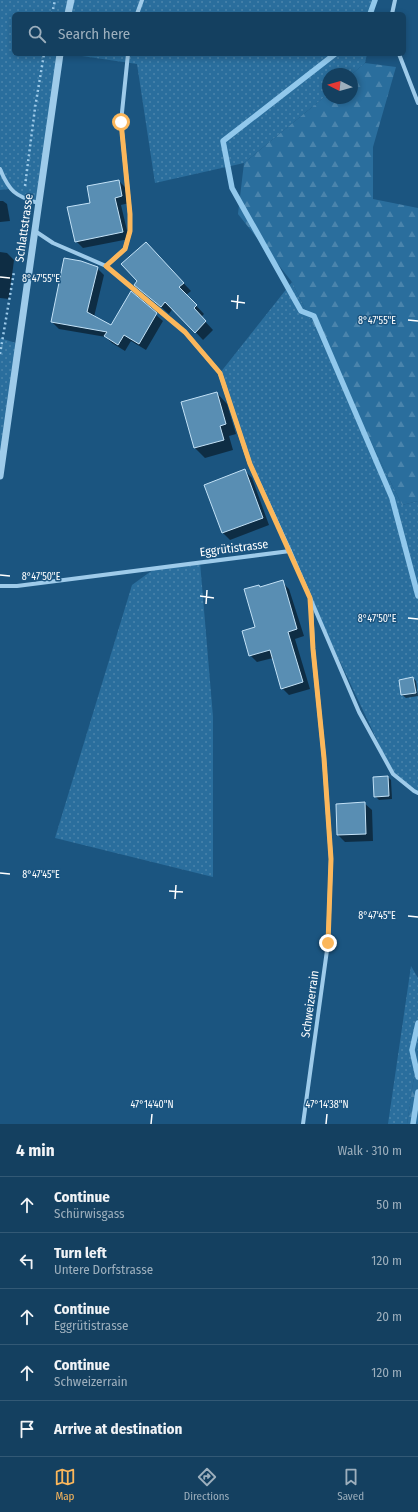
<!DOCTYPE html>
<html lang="en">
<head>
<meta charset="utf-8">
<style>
	body { margin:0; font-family:"Fira Sans Condensed",sans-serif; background:#214b69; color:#f1f3f6 }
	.compass { position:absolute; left:322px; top:68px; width:36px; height:36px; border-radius:50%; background:#144060; box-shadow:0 2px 6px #0003; rotate:276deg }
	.stop { position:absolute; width:12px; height:12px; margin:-9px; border:3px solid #fbb75b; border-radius:50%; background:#fff }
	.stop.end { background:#fbb75b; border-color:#fff; box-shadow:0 1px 4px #0008 }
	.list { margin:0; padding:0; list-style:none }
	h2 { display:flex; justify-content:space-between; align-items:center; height:52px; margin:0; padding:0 16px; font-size:17px }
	h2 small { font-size:13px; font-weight:400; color:#9dafbd }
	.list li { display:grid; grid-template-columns:26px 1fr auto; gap:12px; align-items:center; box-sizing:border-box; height:56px; padding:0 16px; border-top:1px solid #335975 }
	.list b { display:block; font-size:15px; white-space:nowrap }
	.list p { margin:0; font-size:13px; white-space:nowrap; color:#9dafbd }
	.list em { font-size:13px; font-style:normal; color:#9dafbd }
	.icon { flex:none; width:22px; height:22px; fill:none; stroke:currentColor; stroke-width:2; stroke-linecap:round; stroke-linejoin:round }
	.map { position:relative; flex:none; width:418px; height:1124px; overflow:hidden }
	.search { position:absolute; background:#144060; box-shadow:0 2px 6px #0003; left:12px; right:12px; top:12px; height:44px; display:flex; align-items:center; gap:10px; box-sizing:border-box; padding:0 14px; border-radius:6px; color:#9dafbd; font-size:15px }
	.sheet { height:332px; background:#144060 }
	nav { display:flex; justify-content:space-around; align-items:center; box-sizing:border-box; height:56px; border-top:1px solid #335975; background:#144060; font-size:11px; color:#9dafbd }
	nav a { display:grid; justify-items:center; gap:2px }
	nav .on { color:#fbb75b }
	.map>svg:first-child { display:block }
	.grass { fill:url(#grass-dots) }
	.forest { fill:url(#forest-firs) }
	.shadow { fill:#0007 }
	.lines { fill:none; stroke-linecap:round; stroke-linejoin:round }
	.stream { stroke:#91c8ec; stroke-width:5.5 }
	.building { fill:#598eb3; stroke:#c3e2f7 }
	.path { stroke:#9ecbea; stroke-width:2.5; stroke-dasharray:2 3; stroke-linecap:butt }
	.minor { stroke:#9ecbea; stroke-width:4 }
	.tertiary { stroke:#9ecbea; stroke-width:7 }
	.route { stroke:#fbb75b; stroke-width:5 }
	.ticks { fill:none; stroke:#fff; stroke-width:1.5 }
	.labels { text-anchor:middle; stroke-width:3; stroke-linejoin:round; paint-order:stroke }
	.street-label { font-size:12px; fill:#fff; stroke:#1b5580 }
	.ticks-label { font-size:10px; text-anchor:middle; fill:#fff; stroke:#1b5580; stroke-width:3; stroke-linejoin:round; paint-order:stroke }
</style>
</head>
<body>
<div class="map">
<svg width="418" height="1124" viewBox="0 0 418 1124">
	<defs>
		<pattern id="grass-dots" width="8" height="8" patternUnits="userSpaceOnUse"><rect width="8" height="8" fill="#2a6e9d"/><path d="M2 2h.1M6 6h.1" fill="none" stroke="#4a84ac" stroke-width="1.8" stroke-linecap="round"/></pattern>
		<pattern id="forest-firs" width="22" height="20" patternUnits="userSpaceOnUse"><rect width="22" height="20" fill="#2a6e9d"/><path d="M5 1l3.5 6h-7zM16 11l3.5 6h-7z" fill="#4a84ac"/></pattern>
	</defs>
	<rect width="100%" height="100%" fill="#1b5580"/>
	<g class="grass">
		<polygon points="0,0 376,0 374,14 14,14 14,54 60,54 38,203 9,189 0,190"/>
		<polygon points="68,54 367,54 365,63 352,74 328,74 328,94 244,163 155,183 137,64"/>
		<polygon points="292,282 402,505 418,501 418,793 393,774 310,598 250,464 220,373"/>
		<polygon points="0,338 19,344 0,476"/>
		<polygon points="200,562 213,717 213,877 55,838 132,585 154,569"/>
		<polygon points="411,966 418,978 418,1049 407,1124 388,1124"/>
	</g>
	<g class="forest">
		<polygon points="365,63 396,67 373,147 373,199 418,208 418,501 402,505 292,282 238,214 244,163 328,94 328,98 352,98 352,74"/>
		<polygon points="418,1049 418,1124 407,1124"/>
	</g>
	<g class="shadow">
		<polygon points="119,181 126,188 129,203 121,205 129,239 83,248 76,241"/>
		<polygon points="0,201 3,201 7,204 10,221 0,222"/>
		<polygon points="153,251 191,291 186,295 204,314 201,317 213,330 203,340 173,308 169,314 136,285"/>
		<polygon points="0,252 7,253 14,260 9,299 0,298"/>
		<polygon points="97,268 104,275 94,317 111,327 131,293 163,321 146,350 131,341 125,351 112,343 106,337 59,329 52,322"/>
		<polygon points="217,393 227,404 236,434 229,436 233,450 205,458 195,448 182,403"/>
		<polygon points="245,471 252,478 269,525 230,540 223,533 205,485"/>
		<polygon points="282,582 289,589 304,636 295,639 310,689 289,695 282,688 273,658 257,662 250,655 257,628 261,588"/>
		<polygon points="413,678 416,681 418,696 406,698 402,695 400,680"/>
		<polygon points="388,777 391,780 392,799 379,800 375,796"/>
		<polygon points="364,803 372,810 373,841 345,842 338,835"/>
	</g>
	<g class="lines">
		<g class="stream">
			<polyline points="370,14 375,0"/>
			<polyline points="335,54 223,141 232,188 301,311 314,316 392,498 418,596"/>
			<polyline points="418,1023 412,1050 418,1077"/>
			<polyline points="413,1124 418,1092"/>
		</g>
	</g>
	<g class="building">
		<polygon points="119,180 122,196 115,198 123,232 75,242 67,207 90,203 87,186"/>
		<polygon points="146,242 184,283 179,287 197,305 194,308 206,321 195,333 165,302 161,307 134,285 137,281 121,264"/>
		<polygon points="64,258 81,261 98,267 87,312 111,325 131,291 157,313 139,344 124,335 118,345 104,336 107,332 51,322"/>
		<polygon points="217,392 226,424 220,426 224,440 194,448 181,402"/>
		<polygon points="245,469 263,518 222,533 204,485"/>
		<polygon points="283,580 297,629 288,632 303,682 281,689 270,650 249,656 242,631 255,627 244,589 259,585 260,587"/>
		<polygon points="413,677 416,693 401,695 399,680"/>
		<polygon points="388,776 389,796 374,797 373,777"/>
		<polygon points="365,802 366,834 337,835 336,804"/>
	</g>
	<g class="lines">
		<g class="path">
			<polyline points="52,14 55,0"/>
			<polyline points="25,186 35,108 44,54"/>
			<polyline points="0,354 14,272"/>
		</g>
		<g class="minor">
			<polyline points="137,14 142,0"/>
			<polyline points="392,14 395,0"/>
			<polyline points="399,54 418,103"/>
			<path d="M0 169C9 191 15 196 38 203"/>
			<polyline points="35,231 53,243 106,266 185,332 220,373 250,464 290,551 359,712 393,774 414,791 418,793"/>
			<polyline points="106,266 125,249 130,231 130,214 121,122 128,54"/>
			<polyline points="0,586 17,586 290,551"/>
			<polyline points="303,1124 328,943 331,859 324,758 313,649 311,601"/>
		</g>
		<g class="tertiary">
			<polyline points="68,14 71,0"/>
			<polyline points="0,476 60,54"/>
		</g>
	</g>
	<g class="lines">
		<polyline class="route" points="121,122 130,214 130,231 125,249 106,266 185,332 220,373 250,464 310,598 313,649 324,758 331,859 328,943"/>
	</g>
	<path class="ticks" d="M0 277 10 278M231 301 245 303M237 309 238 295M408 320 418 321M0 575 10 576M200 596 214 598M206 604 207 590M408 618 418 619M0 873 10 874M169 891 183 892M175 899 176 885M408 916 418 917M151 1124 152 1114M326 1124 327 1114"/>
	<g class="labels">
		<g class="street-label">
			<text transform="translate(24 228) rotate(-82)" y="4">Schlattstrasse</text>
			<text transform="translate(234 548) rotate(-7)" y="4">Eggrütistrasse</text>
			<text transform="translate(310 1004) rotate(-82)" y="4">Schweizerrain</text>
		</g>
	</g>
	<g class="ticks-label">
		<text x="41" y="282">8°47'55"E</text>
		<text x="377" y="324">8°47'55"E</text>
		<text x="41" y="580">8°47'50"E</text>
		<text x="377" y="622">8°47'50"E</text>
		<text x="41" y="878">8°47'45"E</text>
		<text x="377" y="919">8°47'45"E</text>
		<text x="152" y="1108">47°14'40"N</text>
		<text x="327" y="1108">47°14'38"N</text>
	</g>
</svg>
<svg class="compass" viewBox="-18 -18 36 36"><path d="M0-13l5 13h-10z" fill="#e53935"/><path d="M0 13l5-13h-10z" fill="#9dafbd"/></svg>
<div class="stop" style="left:121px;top:122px"></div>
<div class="stop end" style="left:328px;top:943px"></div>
<div class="search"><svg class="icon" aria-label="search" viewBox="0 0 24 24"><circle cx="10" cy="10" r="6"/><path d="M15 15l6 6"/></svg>Search here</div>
</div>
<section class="sheet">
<h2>4 min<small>Walk · 310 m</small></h2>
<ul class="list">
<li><svg class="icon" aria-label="ahead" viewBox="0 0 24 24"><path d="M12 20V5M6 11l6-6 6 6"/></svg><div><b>Continue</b><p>Schürwisgass</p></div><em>50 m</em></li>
<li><svg class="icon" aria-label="left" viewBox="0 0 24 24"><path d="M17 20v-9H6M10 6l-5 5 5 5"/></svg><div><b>Turn left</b><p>Untere Dorfstrasse</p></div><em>120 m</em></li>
<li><svg class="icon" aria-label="ahead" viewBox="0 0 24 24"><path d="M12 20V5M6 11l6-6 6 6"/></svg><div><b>Continue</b><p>Eggrütistrasse</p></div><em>20 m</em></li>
<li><svg class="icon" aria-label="ahead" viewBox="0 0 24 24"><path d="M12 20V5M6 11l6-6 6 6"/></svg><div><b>Continue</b><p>Schweizerrain</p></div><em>120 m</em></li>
<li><svg class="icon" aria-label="arrive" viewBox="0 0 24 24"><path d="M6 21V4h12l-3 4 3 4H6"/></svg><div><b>Arrive at destination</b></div></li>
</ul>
</section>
<nav>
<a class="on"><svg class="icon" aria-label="map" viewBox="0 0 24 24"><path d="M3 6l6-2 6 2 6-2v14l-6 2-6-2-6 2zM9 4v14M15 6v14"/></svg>Map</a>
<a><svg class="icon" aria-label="directions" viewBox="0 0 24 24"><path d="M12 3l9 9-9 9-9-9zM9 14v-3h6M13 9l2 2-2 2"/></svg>Directions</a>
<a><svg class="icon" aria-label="saved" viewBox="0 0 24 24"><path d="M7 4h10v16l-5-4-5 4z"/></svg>Saved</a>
</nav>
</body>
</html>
